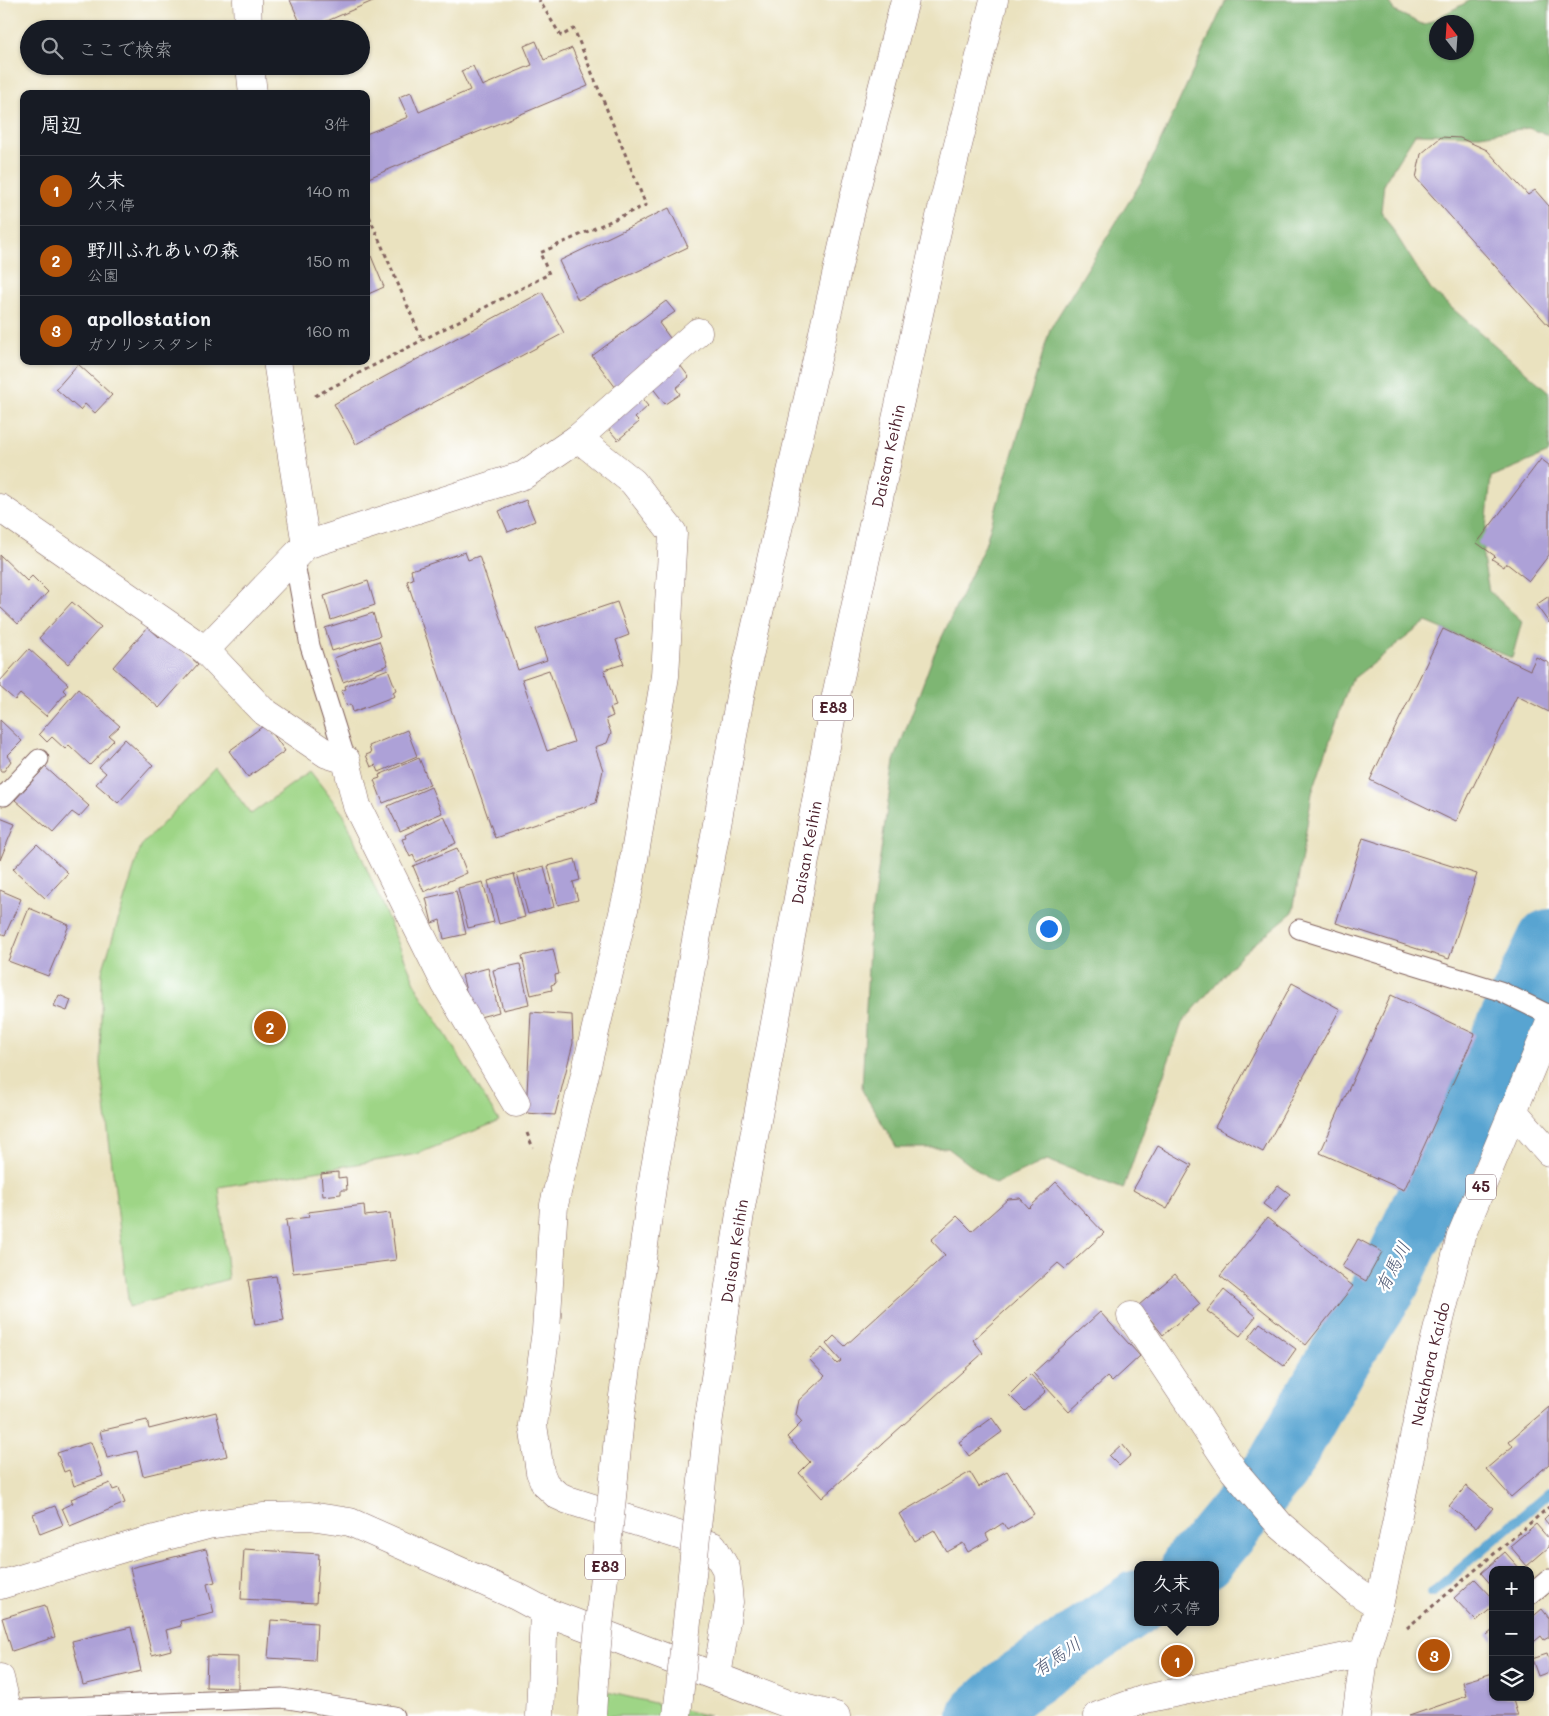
<!DOCTYPE html>
<html lang="ja">
<head>
<meta charset="utf-8">
<style>
	body { margin:0; font-family:Mali,"Klee One",sans-serif; background:#242831; color:#f1f3f6 }
	.controls { position:absolute; right:15px; bottom:15px; display:grid; overflow:hidden; border-radius:10px; box-shadow:0 1px 4px #0004 }
	.controls button { width:45px; height:45px; display:grid; place-items:center; padding:0; border:0; border-bottom:1px solid #363941; background:#171b24; color:#f1f3f6; font:25px sans-serif }
	.compass { position:absolute; left:1429px; top:15px; width:45px; height:45px; border-radius:50%; background:#171b24; box-shadow:0 1px 4px #0004; rotate:343deg }
	.you { position:absolute; left:1048px; top:928px; width:18px; height:18px; margin:-12px; border:4px solid #fff; border-radius:50%; background:#1a73e8; box-shadow:0 0 0 8px #1a73e833 }
	.badge { display:grid; place-items:center; width:32px; height:32px; border-radius:50%; background:#b45309; color:#fff; font-size:16px; font-weight:700 }
	.pin { position:absolute; translate:-50% -50%; border:2px solid #fff; box-shadow:0 1px 5px #0006 }
	.popup { position:absolute; left:1134px; top:1561px; width:85px; height:65px; box-sizing:border-box; display:grid; place-content:center; border-radius:10px; background:#171b24; filter:drop-shadow(0 1px 4px #0005); font-size:16px; white-space:nowrap; color:#9ea1a6 }
	.popup b { font-size:19px; color:#f1f3f6 }
	.popup::after { content:''; position:absolute; left:50%; top:100%; margin-left:-10px; border:10px solid transparent; border-top-color:#171b24 }
	.list { margin:0; padding:0; list-style:none }
	h2 { display:flex; justify-content:space-between; align-items:center; height:65px; margin:0; padding:0 20px; font-size:21px }
	h2 small { font-size:16px; font-weight:400; color:#9ea1a6 }
	.list li { display:grid; grid-template-columns:32px 1fr auto; gap:15px; align-items:center; box-sizing:border-box; height:70px; padding:0 20px; border-top:1px solid #363941 }
	.list b { display:block; font-size:19px; white-space:nowrap }
	.list p { margin:0; font-size:16px; white-space:nowrap; color:#9ea1a6 }
	.list em { font-size:16px; font-style:normal; color:#9ea1a6 }
	.icon { flex:none; width:28px; height:28px; fill:none; stroke:currentColor; stroke-width:2; stroke-linecap:round; stroke-linejoin:round }
	.map { position:relative; flex:none; width:1549px; height:1716px; overflow:hidden }
	.search { position:absolute; background:#171b24; box-shadow:0 1px 4px #0004; left:20px; top:20px; width:350px; height:55px; display:flex; align-items:center; gap:12px; box-sizing:border-box; padding:0 18px; border-radius:28px; color:#9ea1a6; font-size:19px }
	.panel { position:absolute; background:#171b24; box-shadow:0 1px 4px #0004; left:20px; top:90px; width:350px; height:275px; border-radius:10px }
	.map>svg:first-child { display:block }
	.green { fill:#9ed586; stroke:#747a58 }
	.forest { fill:#7eb673; stroke:#646a4f; fill-rule:evenodd }
	.lines { fill:none; stroke-linecap:round; stroke-linejoin:round }
	.stream { stroke:#59a4d1; stroke-width:10 }
	.river { stroke:#59a4d1; stroke-width:64 }
	.building { fill:#ada1d7; fill-rule:evenodd }
	.service-casing { stroke:#82635f; stroke-width:21 }
	.minor-casing { stroke:#82635f; stroke-width:29 }
	.tertiary-casing { stroke:#82635f; stroke-width:29 }
	.primary-casing { stroke:#82635f; stroke-width:29 }
	.motorway-casing { stroke:#82635f; stroke-width:29 }
	.path { stroke:#82635f; stroke-width:3; stroke-dasharray:4 4; stroke-linecap:butt }
	.service { stroke:#fff; stroke-width:19 }
	.minor { stroke:#fff; stroke-width:28 }
	.tertiary { stroke:#fff; stroke-width:28 }
	.primary { stroke:#fff; stroke-width:28 }
	.motorway { stroke:#fff; stroke-width:28 }
	.motorway-bridge-casing { stroke:#82635f; stroke-width:29; stroke-linecap:butt }
	.motorway-bridge { stroke:#fff; stroke-width:28 }
	.labels { text-anchor:middle; stroke-width:4.5; stroke-linejoin:round; paint-order:stroke }
	.shield { fill:#fff; stroke:#80626b; stroke-width:1 }
	.shield-label { font-size:15px; font-weight:bold; fill:#4a1f2b }
	.street-label { font-size:16px; fill:#4a1f2b; stroke:#fff }
	.water-label { font-size:18px; font-style:italic; fill:#515b76; stroke:#fff }
</style>
</head>
<body>
<div class="map">
<svg width="1549" height="1716" viewBox="0 0 1549 1716">
	<rect width="100%" height="100%" fill="#fff"/>
	<filter id="ink" filterUnits="userSpaceOnUse"><feTurbulence type="fractalNoise" baseFrequency=".02" numOctaves="2"/><feDisplacementMap in="SourceGraphic" scale="10" xChannelSelector="R" yChannelSelector="G"/><feConvolveMatrix kernelMatrix="1 2 1 2 8 2 1 2 1" color-interpolation-filters="sRGB"/></filter>
	<filter id="wash" filterUnits="userSpaceOnUse"><feTurbulence type="fractalNoise" baseFrequency=".0096" numOctaves="4" result="noise"/><feDisplacementMap in="SourceGraphic" scale="20" xChannelSelector="R" yChannelSelector="G"/><feGaussianBlur stdDeviation="1.12" result="paint"/><feColorMatrix in="noise" values="0 0 0 0 0 0 0 0 0 0 0 0 0 0 0 0 0 1.4 0 .05"/><feComposite in="paint" operator="in"/></filter>
	<g filter="url(#wash)">
		<rect width="100%" height="100%" fill="#eae2bf"/>
		<g class="green">
			<polygon points="216,768 251,814 310,771 344,815 418,990 499,1121 417,1154 219,1187 228,1279 129,1307 100,1064 102,972 141,846"/>
			<polygon points="582,1686 709,1716 580,1716"/>
		</g>
		<path class="forest" d="M1226 0H1389L1394 11 1424 25 1471 0H1549V135L1528 128 1480 135 1415 134 1384 183 1381 211 1431 290 1549 392V453L1491 477 1483 559 1489 591 1522 621 1512 658 1426 622 1350 681 1312 793 1293 912 1242 954 1182 1023 1123 1189 1047 1160 995 1184 948 1148H897L862 1090 870 925 894 761 934 654 985 545 1050 329 1143 179ZM1436 22H1466V52H1436Z"/>
		<g class="lines">
			<polyline class="stream" points="1432,1593 1549,1493"/>
			<g class="river">
				<polyline points="1193,1565 1203,1558 1278,1467 1336,1363 1388,1282 1549,941"/>
				<polyline points="980,1716 1014,1686 1138,1602"/>
			</g>
		</g>
		<g id="blocks">
			<g class="building">
				<polygon points="290,0 375,0 309,29 303,29"/>
				<polygon points="536,41 544,60 572,48 588,86 366,179 366,134 408,117 399,97 411,92 419,112 470,90 461,71 473,66 482,86 532,65 524,46"/>
				<polygon points="1441,137 1460,138 1487,150 1528,195 1535,190 1549,206 1549,326 1416,178 1421,154"/>
				<polygon points="669,208 688,247 578,300 559,261"/>
				<polygon points="366,244 384,287 366,295"/>
				<polygon points="542,292 564,333 356,444 334,404"/>
				<polygon points="666,301 675,312 659,323 678,349 619,392 592,356"/>
				<polygon points="677,361 689,377 676,388 680,394 665,404 648,382"/>
				<polygon points="78,364 112,395 95,413 85,404 80,410 56,389"/>
				<polygon points="638,394 648,406 635,418 639,422 618,440 604,424"/>
				<polygon points="1541,459 1549,465 1549,555 1529,581 1506,563 1504,567 1492,559 1495,556 1477,543"/>
				<polygon points="526,500 535,521 508,532 499,511"/>
				<path d="M465 552 468 560 479 556 518 670 547 660 536 629 617 602 629 635 616 640 624 664 604 670 616 706 610 708 613 716 606 719 611 733 607 743 595 747 603 770 596 803 495 838 407 581 413 579 411 570ZM549 670 574 742 547 751 522 679Z"/>
				<polygon points="0,555 27,581 32,576 48,592 18,624 0,607"/>
				<polygon points="368,581 375,605 331,620 324,596"/>
				<polygon points="1549,596 1549,623 1536,605"/>
				<polygon points="72,602 101,627 68,664 39,638"/>
				<polygon points="373,613 380,636 332,651 325,628"/>
				<polygon points="148,627 159,637 163,633 198,664 159,708 113,667"/>
				<polygon points="1443,629 1530,670 1536,657 1549,663 1549,712 1517,696 1456,822 1370,780"/>
				<polygon points="379,641 388,665 343,682 334,658"/>
				<polygon points="29,649 68,684 63,690 66,693 46,716 20,694 15,700 0,687 0,681"/>
				<polygon points="388,669 396,690 393,692 395,696 353,712 351,704 347,706 341,691 346,689 345,686"/>
				<polygon points="78,689 120,726 109,736 114,740 90,765 69,745 65,749 52,737 47,742 39,734"/>
				<polygon points="0,720 22,741 7,756 11,761 4,771 0,771"/>
				<polygon points="266,724 285,751 248,777 229,751"/>
				<polygon points="407,730 417,756 379,772 376,765 371,767 366,755 371,753 369,746"/>
				<polygon points="125,739 153,765 118,803 96,784 106,773 99,767"/>
				<polygon points="419,758 430,785 383,803 374,780 380,778 379,775"/>
				<polygon points="45,767 89,806 79,817 72,812 53,833 15,800"/>
				<polygon points="431,787 442,813 400,831 388,806"/>
				<polygon points="444,816 456,843 416,862 413,855 410,857 402,839 406,838 405,835"/>
				<polygon points="0,818 15,824 0,860"/>
				<polygon points="1363,838 1477,874 1449,959 1336,923"/>
				<polygon points="37,844 68,873 45,898 13,869"/>
				<polygon points="457,848 467,873 424,892 413,866"/>
				<polygon points="575,859 580,880 573,882 578,900 558,905 548,866"/>
				<polygon points="544,866 554,907 528,914 517,873"/>
				<polygon points="514,874 525,917 499,924 488,881"/>
				<polygon points="483,882 494,922 468,928 458,888"/>
				<polygon points="0,890 21,899 5,935 0,933"/>
				<polygon points="456,891 466,934 444,939 440,920 432,923 426,898"/>
				<polygon points="29,908 69,925 48,976 8,961"/>
				<polygon points="553,949 559,974 555,975 556,983 551,985 552,990 531,995 522,956"/>
				<polygon points="520,964 529,1004 503,1010 493,970"/>
				<polygon points="488,968 499,1012 476,1018 470,1007 462,975"/>
				<polygon points="1292,983 1340,1009 1263,1152 1215,1127"/>
				<polygon points="59,995 71,1000 67,1011 54,1006"/>
				<polygon points="1391,995 1475,1034 1404,1190 1320,1153"/>
				<polygon points="531,1012 572,1015 573,1043 555,1115 526,1113"/>
				<polygon points="1158,1146 1192,1165 1167,1209 1133,1190"/>
				<polygon points="338,1172 338,1178 346,1177 347,1190 341,1190 341,1194 323,1196 321,1174"/>
				<polygon points="1056,1182 1104,1233 1065,1269 1058,1263 973,1340 983,1353 822,1498 799,1473 810,1462 787,1437 802,1422 796,1415 799,1400 825,1376 809,1359 822,1348 837,1364 841,1361 826,1344 834,1336 845,1346 945,1255 931,1240 957,1216 972,1231 1008,1199 1020,1198 1029,1208"/>
				<polygon points="1278,1185 1290,1194 1275,1213 1263,1204"/>
				<polygon points="364,1205 365,1216 390,1213 396,1260 293,1273 286,1220 309,1217 308,1212"/>
				<polygon points="1267,1218 1353,1286 1306,1345 1220,1276"/>
				<polygon points="1358,1239 1382,1252 1366,1281 1342,1267"/>
				<polygon points="1175,1274 1200,1304 1163,1335 1139,1305"/>
				<polygon points="276,1276 284,1320 255,1325 248,1280"/>
				<polygon points="1224,1290 1256,1316 1240,1336 1207,1311"/>
				<polygon points="1100,1312 1140,1356 1112,1382 1107,1377 1069,1412 1033,1373"/>
				<polygon points="1260,1323 1296,1349 1284,1366 1248,1339"/>
				<polygon points="1030,1374 1046,1391 1025,1411 1009,1395"/>
				<polygon points="1549,1407 1549,1464 1511,1497 1486,1469 1513,1446 1509,1441"/>
				<polygon points="216,1412 227,1456 143,1476 137,1451 107,1458 100,1431 147,1420 149,1429"/>
				<polygon points="992,1418 1002,1432 969,1456 959,1442"/>
				<polygon points="91,1442 103,1476 74,1486 69,1470 64,1472 57,1453"/>
				<polygon points="1122,1444 1131,1455 1119,1466 1109,1456"/>
				<polygon points="1007,1471 1034,1514 1007,1530 1003,1523 986,1534 989,1540 968,1552 963,1543 947,1552 934,1530 915,1541 899,1514 970,1472 979,1487"/>
				<polygon points="110,1483 113,1490 119,1488 125,1503 70,1526 62,1508 73,1503 71,1499"/>
				<polygon points="1466,1486 1493,1508 1476,1528 1449,1506"/>
				<polygon points="55,1506 63,1525 40,1534 33,1514"/>
				<polygon points="1549,1514 1549,1525 1544,1519"/>
				<polygon points="1536,1524 1549,1539 1549,1547 1527,1566 1510,1546"/>
				<polygon points="206,1549 215,1582 207,1584 214,1613 180,1621 181,1626 166,1630 171,1650 152,1655 130,1568"/>
				<polygon points="244,1549 319,1554 316,1603 241,1599"/>
				<polygon points="1505,1552 1521,1570 1493,1570 1493,1587 1481,1573"/>
				<polygon points="1475,1579 1493,1598 1493,1607 1476,1621 1454,1598"/>
				<polygon points="45,1605 55,1637 12,1651 2,1618"/>
				<polygon points="1542,1609 1549,1618 1549,1637 1544,1640 1541,1636 1530,1645 1530,1619"/>
				<polygon points="271,1620 317,1623 315,1661 268,1658"/>
				<polygon points="131,1627 141,1671 83,1685 72,1641"/>
				<polygon points="1493,1630 1493,1641 1487,1635"/>
				<polygon points="1547,1654 1549,1660 1549,1672 1538,1676 1532,1659"/>
				<polygon points="207,1656 238,1657 238,1688 206,1687"/>
				<polygon points="1493,1673 1493,1697 1512,1697 1518,1716 1409,1716 1467,1696 1463,1682"/>
			</g>
		</g>
	</g>
	<g filter="url(#ink)">
		<use href="#blocks" fill-opacity="0" stroke="#82635f" stroke-width="1"/>
		<g class="lines">
			<g class="service-casing">
				<g id="service">
					<polyline points="294,558 310,646 346,760"/>
					<polyline points="0,795 4,796 39,759"/>
					<polyline points="1299,929 1500,991 1549,1015"/>
					<polyline points="1530,1595 1549,1579"/>
					<polyline points="0,1710 282,1698 394,1716"/>
				</g>
			</g>
			<g class="minor-casing">
				<g id="minor">
					<polyline points="247,0 248,29"/>
					<polyline points="250,66 253,94"/>
					<polyline points="277,361 306,545"/>
					<polyline points="578,438 633,482 673,533 665,676 629,888 554,1205 546,1331 533,1425 540,1472 545,1484 557,1495 568,1500 713,1546 726,1569 729,1602 717,1676"/>
					<polyline points="0,508 205,650 262,710 327,754 346,760 357,806 445,983 516,1103"/>
					<polyline points="205,650 306,545 524,475 578,438 698,332"/>
					<polyline points="1513,1111 1549,1152"/>
					<polyline points="1131,1316 1234,1471 1280,1525 1355,1590 1379,1606"/>
					<polyline points="0,1678 9,1716"/>
					<polyline points="540,1716 544,1611"/>
				</g>
			</g>
			<g class="tertiary-casing">
				<g id="tertiary">
					<polyline points="0,1585 140,1543 208,1525 263,1517 310,1516 350,1522 516,1596 544,1611 788,1704 836,1716"/>
					<polyline points="1098,1716 1145,1699 1365,1653"/>
				</g>
			</g>
			<g class="primary-casing">
				<g id="primary">
					<path id="s1" d="M1356 1716 1365 1653 1379 1606 1431 1355 1461 1236 1549 1025"/>
				</g>
			</g>
			<g class="motorway-casing">
				<g id="motorway">
					<polyline points="620,1418 654,1173 741,691 854,197 905,0"/>
					<path id="s2" d="M708 1424 741 1207 832 714 940 217 994 0"/>
				</g>
			</g>
			<g class="path">
				<polyline points="366,209 422,340"/>
				<polyline points="315,396 549,274 540,253 646,205 574,29 561,36 539,0"/>
				<polyline points="527,1133 533,1148"/>
				<polyline points="1407,1628 1549,1507"/>
			</g>
			<use href="#service" class="service"/>
			<use href="#minor" class="minor"/>
			<use href="#tertiary" class="tertiary"/>
			<use href="#primary" class="primary"/>
			<use href="#motorway" class="motorway"/>
			<g class="motorway-bridge-casing">
				<g id="motorway-bridge">
					<polyline points="592,1716 595,1665 620,1418"/>
					<polyline points="677,1716 708,1424"/>
				</g>
			</g>
			<use href="#motorway-bridge" class="motorway-bridge"/>
		</g>
	</g>
	<g class="labels">
		<g class="shield">
			<rect x="813" y="695.5" width="40" height="25" rx="4"/>
			<rect x="1466" y="1174.5" width="30" height="25" rx="4"/>
			<rect x="585" y="1554.5" width="40" height="25" rx="4"/>
		</g>
		<g class="shield-label">
			<text x="833" y="713">E83</text>
			<text x="1481" y="1192">45</text>
			<text x="605" y="1572">E83</text>
		</g>
		<g class="street-label">
			<text dy="6" stroke="none"><textPath href="#s2" startOffset="985">Daisan Keihin</textPath></text>
			<text dy="6" stroke="none"><textPath href="#s2" startOffset="580">Daisan Keihin</textPath></text>
			<text dy="6" stroke="none"><textPath href="#s2" startOffset="175">Daisan Keihin</textPath></text>
			<text dy="6" stroke="none"><textPath href="#s1" startOffset="360">Nakahara Kaido</textPath></text>
		</g>
		<g class="water-label">
			<text transform="translate(1393 1267) rotate(-63)" y="6">有馬川</text>
			<text transform="translate(1057 1657) rotate(-34)" y="6">有馬川</text>
		</g>
	</g>
</svg>
<div class="controls">
<button>+</button>
<button>−</button>
<button><svg class="icon" aria-label="layers" viewBox="0 0 24 24"><path d="M12 4l9 5-9 5-9-5zM3 14l9 5 9-5"/></svg></button>
</div>
<svg class="compass" viewBox="-18 -18 36 36"><path d="M0-13l5 13h-10z" fill="#e53935"/><path d="M0 13l5-13h-10z" fill="#9ea1a6"/></svg>
<div class="you"></div>
<div class="pin badge" style="left:1177px;top:1661px">1</div>
<div class="popup"><b>久末</b>バス停</div>
<div class="pin badge" style="left:270px;top:1027px">2</div>
<div class="pin badge" style="left:1434px;top:1655px">3</div>
<div class="search"><svg class="icon" aria-label="search" viewBox="0 0 24 24"><circle cx="10" cy="10" r="6"/><path d="M15 15l6 6"/></svg>ここで検索</div>
<section class="panel">
<h2>周辺<small>3件</small></h2>
<ul class="list">
<li><span class="badge">1</span><div><b>久末</b><p>バス停</p></div><em>140 m</em></li>
<li><span class="badge">2</span><div><b>野川ふれあいの森</b><p>公園</p></div><em>150 m</em></li>
<li><span class="badge">3</span><div><b>apollostation</b><p>ガソリンスタンド</p></div><em>160 m</em></li>
</ul>
</section>
</div>
</body>
</html>
